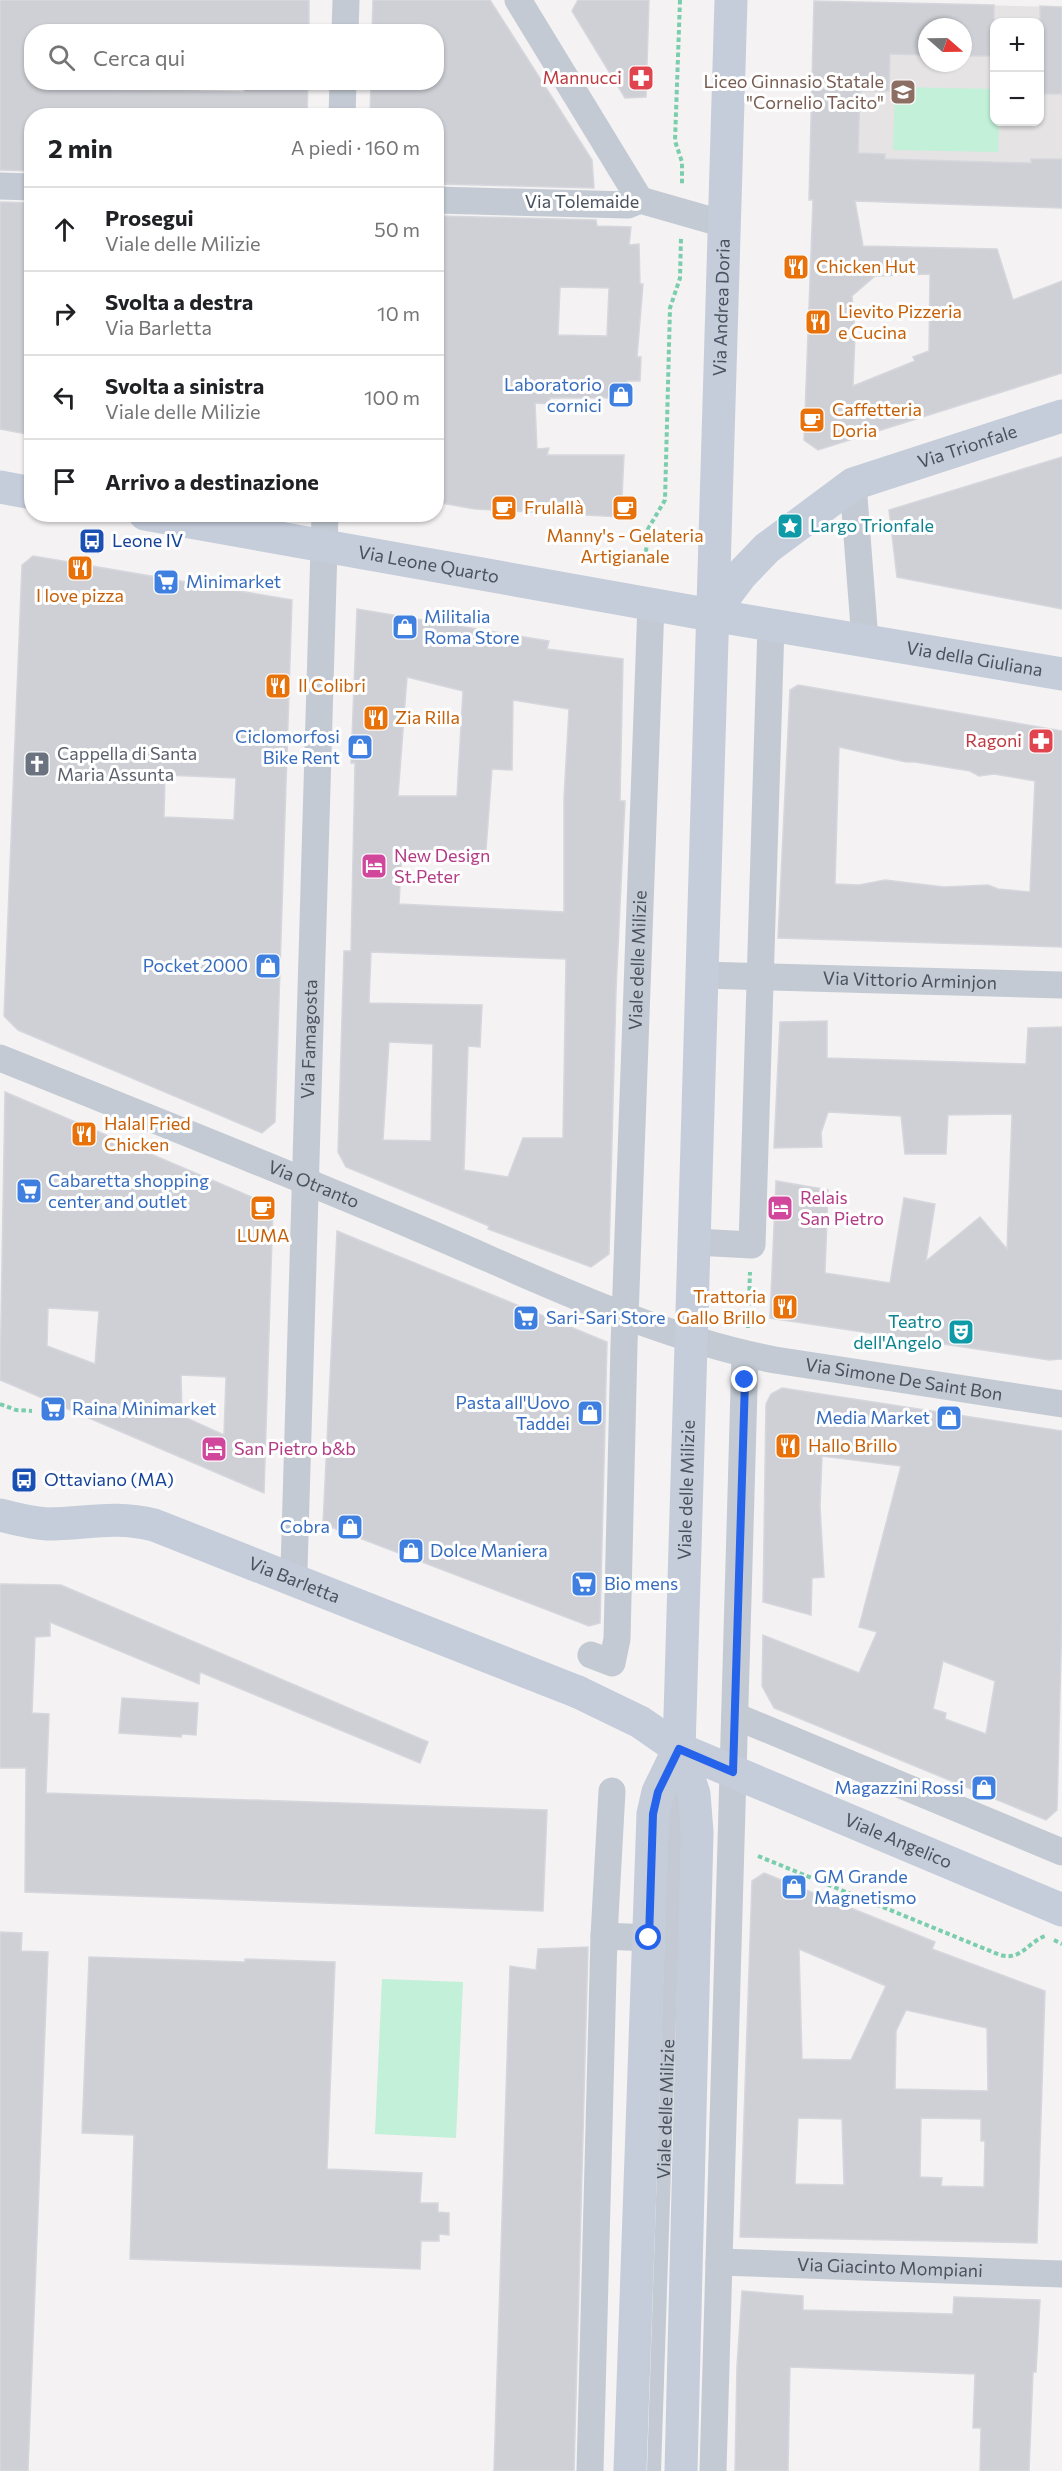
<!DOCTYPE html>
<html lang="it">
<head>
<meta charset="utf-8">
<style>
	body { margin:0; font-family:Commissioner,sans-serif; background:#f2f2f2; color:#202124 }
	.controls { position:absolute; right:18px; top:18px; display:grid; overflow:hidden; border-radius:12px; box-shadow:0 2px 4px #0004 }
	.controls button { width:54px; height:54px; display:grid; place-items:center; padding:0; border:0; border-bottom:2px solid #e0e0e0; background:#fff; color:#202124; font:30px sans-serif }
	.compass { position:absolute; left:918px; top:18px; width:54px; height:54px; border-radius:50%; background:#fff; box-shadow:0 2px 4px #0004; rotate:110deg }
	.stop { position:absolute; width:18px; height:18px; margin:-14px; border:4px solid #2563eb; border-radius:50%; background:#fff }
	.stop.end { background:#2563eb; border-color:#fff; box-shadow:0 2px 6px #0008 }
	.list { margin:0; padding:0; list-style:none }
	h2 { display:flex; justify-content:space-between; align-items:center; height:78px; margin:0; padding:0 24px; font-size:26px }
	h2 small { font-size:20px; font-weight:400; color:#757577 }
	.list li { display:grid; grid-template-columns:39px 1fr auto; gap:18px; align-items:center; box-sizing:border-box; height:84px; padding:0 24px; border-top:2px solid #e0e0e0 }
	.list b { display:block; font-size:22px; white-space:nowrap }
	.list p { margin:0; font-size:20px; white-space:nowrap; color:#757577 }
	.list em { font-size:20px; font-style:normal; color:#757577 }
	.icon { flex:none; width:33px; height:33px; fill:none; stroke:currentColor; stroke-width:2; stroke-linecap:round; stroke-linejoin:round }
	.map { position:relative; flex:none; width:1062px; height:2471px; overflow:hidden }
	.search { position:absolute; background:#fff; box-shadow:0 2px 4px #0004; left:24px; top:24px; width:420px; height:66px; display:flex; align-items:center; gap:15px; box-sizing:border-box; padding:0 21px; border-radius:24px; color:#757577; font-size:22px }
	.panel { position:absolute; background:#fff; box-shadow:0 2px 4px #0004; left:24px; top:108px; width:420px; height:414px; border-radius:24px }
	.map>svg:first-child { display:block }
	.education { fill:#e5e3e4; fill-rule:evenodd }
	.green { fill:#c2f0d8 }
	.building { fill:#ced0d6; stroke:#d6d7dd; stroke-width:1.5; fill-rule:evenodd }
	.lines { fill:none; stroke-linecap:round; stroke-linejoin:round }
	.path { stroke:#7acead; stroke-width:4; stroke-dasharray:4.5 3; stroke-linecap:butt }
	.lane { stroke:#c3cad3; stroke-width:14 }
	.street { stroke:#c3cad3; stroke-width:27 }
	.secondary { stroke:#c5ccda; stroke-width:33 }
	.route { stroke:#2563eb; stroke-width:8 }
	.labels { text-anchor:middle; stroke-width:6; stroke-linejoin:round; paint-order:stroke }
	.health-label { font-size:18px; fill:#be3a42; stroke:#fff; text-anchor:end }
	.education-label { font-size:18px; fill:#785e54; stroke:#fff; text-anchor:end }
	.street-label { font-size:18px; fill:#49525f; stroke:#fff }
	.food-label { font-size:18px; fill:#c56008; stroke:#fff; text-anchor:start }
	.shop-label { font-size:18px; fill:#366cbe; stroke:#fff; text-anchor:start }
	.culture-label { font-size:18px; fill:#0d838f; stroke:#fff; text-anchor:start }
	.transit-label { font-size:18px; fill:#164399; stroke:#fff; text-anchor:start }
	.worship-label { font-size:18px; fill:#5b616d; stroke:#fff; text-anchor:start }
	.hotel-label { font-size:18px; fill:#b23c85; stroke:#fff; text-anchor:start }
</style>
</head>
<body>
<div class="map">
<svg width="1062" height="2471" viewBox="0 0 1062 2471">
	<rect width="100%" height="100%" fill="#f4f2f2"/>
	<path class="education" d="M814 1 1062 7V208L809 200ZM994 22H1040V122H994ZM927 27H963V63H927Z"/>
	<g class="green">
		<polygon points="895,87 994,89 994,122 999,122 998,152 893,150"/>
		<polygon points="382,1979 463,1982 456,2138 375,2134"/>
	</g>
	<g class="building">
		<polygon points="0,0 309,0 309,32 32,32 32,82 44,82 44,88 244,92 245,82 308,82 307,116 32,116 32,171 0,170"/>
		<polygon points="373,0 490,0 592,160 594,188 436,184 436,116 370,116 371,82 436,82 436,32 372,32"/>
		<polygon points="578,0 649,0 646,97 625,98 572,11"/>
		<path d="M814 1 994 5V56H963V27H927V55L890 54 889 91H860L858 153 885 154V159L1031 163V159H1062V208L855 201 863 246 997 249 1013 300 1062 281V373L818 450 804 440 813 200H809ZM930 274 929 351 913 357 915 361 853 386 855 334 852 296 875 276Z"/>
		<polygon points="1040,6 1062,7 1062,94 1040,94"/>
		<polygon points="0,202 32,203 32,435 0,429"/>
		<path d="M436 216 596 220 597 226 631 227 629 245 639 244 640 284H643L637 357H641L640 381H627L626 398H550V404L535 403 537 449 549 448 547 455H624L621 517 475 509 436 502ZM560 287 609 288 607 336 558 335Z"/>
		<polygon points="1062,457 1062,609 897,577 889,510"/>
		<path d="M33 556 292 600 275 1122 262 1133 18 1030 4 1016 22 565ZM165 775 236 778 234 820 164 817Z"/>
		<path d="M357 609 549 641 547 649 623 659 620 801H625L616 990 609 1254 591 1267 488 1229 489 1226 346 1167 338 1152 344 951H351L355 763H351ZM407 677 463 691 457 796H398ZM513 700 569 709 564 798V912L399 904 402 850H486L492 769 512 770ZM371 952 566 959 563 1138H523L508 1177 464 1170 468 1046 480 1047 482 1005 369 1003ZM389 1042 433 1044 431 1141 383 1140Z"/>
		<path d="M798 685 1062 731V947L778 938 790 690ZM839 747 906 762H915L970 771 979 776 994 774 1035 781 1030 892 998 889 988 885 944 887 885 880 859 885 835 884Z"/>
		<polygon points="827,1021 827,1058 1026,1064 1028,1028 1062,1027 1062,1359 1049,1360 770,1318 776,1181 828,1190 825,1273 890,1283 904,1198 935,1204 926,1261 980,1217 1007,1249 1012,1114 948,1115 946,1154 905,1154 901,1116 828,1112 821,1133 822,1147 774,1148 780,1022"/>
		<path d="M5 1092 273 1206 264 1493 0 1380ZM48 1308 99 1311 95 1364 47 1346ZM181 1375 226 1377 224 1435 182 1416Z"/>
		<polygon points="337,1231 607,1342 600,1623 589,1626 323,1524"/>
		<path d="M782 1388 1062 1431V1614L1057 1810 1046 1820 774 1708 762 1686 763 1635 859 1673 877 1632 859 1627 901 1466 822 1456 820 1507 824 1577 812 1578 811 1615 763 1602 766 1404 771 1394ZM943 1661 995 1681 986 1734 945 1719 946 1713 933 1709Z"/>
		<polygon points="0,1584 61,1585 428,1742 420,1763 200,1672 199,1684 50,1622 50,1636 35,1637 32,1713 49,1714 46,1793 547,1810 543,1911 25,1892 26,1768 0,1768"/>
		<polygon points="122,1698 198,1703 196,1735 182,1734 181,1737 119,1733"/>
		<path d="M764 1873 935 1942 932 1949 1045 1991 1037 2243 740 2237 752 1881ZM799 1949 886 1986 851 2060 802 2059ZM906 2010 987 2028 988 2091 895 2089 896 2031ZM798 2118 842 2119 844 2185 795 2184ZM921 2118 981 2119V2141H985L984 2187 941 2186 942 2178 920 2177Z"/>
		<polygon points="0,1932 22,1933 21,1951 48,1952 28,2471 0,2471"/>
		<polygon points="588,1947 574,2471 494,2471 510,1966 536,1970 538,1949"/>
		<polygon points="89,1957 245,1962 245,1959 335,1962 327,2169 422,2173 420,2203 438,2203 438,2212 449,2213 449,2235 439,2234 439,2241 421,2241 420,2269 130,2259 134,2135 82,2133"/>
		<polygon points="742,2291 803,2296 803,2310 953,2314 954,2297 1040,2300 1036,2372 1033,2372 1029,2471 980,2471 981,2428 973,2428 975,2374 790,2367 788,2471 735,2471 737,2366"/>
	</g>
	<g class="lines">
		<g class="path">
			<polyline points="680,0 675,141 682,162 682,185"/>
			<polyline points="646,552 648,529 665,500 670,308 680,278 681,238"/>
			<polyline points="748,1328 750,1272"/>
			<polyline points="0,1404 16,1410 32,1411"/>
			<path d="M758 1856 1000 1955C1021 1961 1027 1943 1045 1936"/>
			<polyline points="1054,1940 1062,1944"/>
		</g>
		<path class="lane" id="s1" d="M654 2471 677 1778"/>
		<g class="street">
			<polyline points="518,0 640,200"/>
			<polyline points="345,32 346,0"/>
			<polyline points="342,116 343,82"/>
			<polyline points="0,186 32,187"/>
			<polyline points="436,200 628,205 640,200 724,224"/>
			<polyline points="853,484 865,640"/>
			<path id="s2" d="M702 975 1062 985"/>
			<path id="s3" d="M0 1058C140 1114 281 1170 420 1229 536 1278 651 1336 775 1360L1062 1404"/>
			<polyline points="695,1242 752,1245 771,625"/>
			<path id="s4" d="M294 1569 325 514"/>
			<path id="s5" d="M591 1655 612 1663 617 1639 624 1345 651 604"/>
			<polyline points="735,1716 1062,1852"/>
			<polyline points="604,1936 649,1938"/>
			<path id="s6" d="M719 2262 1062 2274"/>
			<polyline points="590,2471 604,1936 612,1791"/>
			<polyline points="713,2471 745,1354"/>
		</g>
		<g class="secondary">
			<polyline points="0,487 32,493"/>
			<path id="s7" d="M145 514 700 613 1062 674"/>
			<path id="s8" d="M711 615 741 575 767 548 853 484 1062 416"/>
			<path id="s9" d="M0 1515C15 1519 31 1523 47 1524 87 1524 113 1515 154 1525L578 1692"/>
			<path id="s10" d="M578 1692 640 1722 679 1749 1062 1910"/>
			<polyline points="679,1749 694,1794 697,1832 681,2471"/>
			<path id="s11" d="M630 2471 653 1814 658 1792 679 1749 731 0"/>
		</g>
	</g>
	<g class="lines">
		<polyline class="route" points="649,1938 653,1814 658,1792 679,1749 733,1772 745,1380"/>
	</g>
	<defs>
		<g id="pharmacy-square" transform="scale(1.35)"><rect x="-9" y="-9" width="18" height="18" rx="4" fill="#e0444e" stroke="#fff"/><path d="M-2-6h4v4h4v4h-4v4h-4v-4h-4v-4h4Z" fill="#fff"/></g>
		<g id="school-square" transform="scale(1.35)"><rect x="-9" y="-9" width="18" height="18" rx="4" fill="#8d6e63" stroke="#fff"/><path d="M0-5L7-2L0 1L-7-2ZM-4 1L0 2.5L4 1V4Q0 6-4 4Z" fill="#fff"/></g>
		<g id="restaurant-square" transform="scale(1.35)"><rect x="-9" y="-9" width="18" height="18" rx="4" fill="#e8710a" stroke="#fff"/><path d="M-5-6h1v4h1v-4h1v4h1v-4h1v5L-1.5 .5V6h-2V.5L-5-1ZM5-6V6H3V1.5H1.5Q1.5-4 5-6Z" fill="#fff"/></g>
		<g id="shop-square" transform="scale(1.35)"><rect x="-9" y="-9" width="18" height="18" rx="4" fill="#3f7fe0" stroke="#fff"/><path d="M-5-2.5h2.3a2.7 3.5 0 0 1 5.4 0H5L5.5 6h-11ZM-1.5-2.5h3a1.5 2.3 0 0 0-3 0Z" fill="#fff"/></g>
		<g id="cafe-square" transform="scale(1.35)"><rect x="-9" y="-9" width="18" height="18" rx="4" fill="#e8710a" stroke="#fff"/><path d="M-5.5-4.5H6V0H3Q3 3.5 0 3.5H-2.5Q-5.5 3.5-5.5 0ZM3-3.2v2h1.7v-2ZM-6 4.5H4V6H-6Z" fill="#fff"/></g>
		<g id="sight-square" transform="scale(1.35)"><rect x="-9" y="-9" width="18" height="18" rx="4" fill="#0f9aa8" stroke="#fff"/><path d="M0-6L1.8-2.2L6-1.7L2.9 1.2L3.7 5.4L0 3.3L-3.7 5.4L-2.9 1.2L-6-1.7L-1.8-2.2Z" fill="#fff"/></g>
		<g id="bus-square" transform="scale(1.35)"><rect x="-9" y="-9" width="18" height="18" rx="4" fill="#1a4fb4" stroke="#fff"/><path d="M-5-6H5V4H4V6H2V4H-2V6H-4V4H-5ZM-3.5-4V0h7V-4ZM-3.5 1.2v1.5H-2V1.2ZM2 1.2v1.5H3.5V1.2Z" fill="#fff"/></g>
		<g id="supermarket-square" transform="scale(1.35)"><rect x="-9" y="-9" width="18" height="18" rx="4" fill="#3f7fe0" stroke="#fff"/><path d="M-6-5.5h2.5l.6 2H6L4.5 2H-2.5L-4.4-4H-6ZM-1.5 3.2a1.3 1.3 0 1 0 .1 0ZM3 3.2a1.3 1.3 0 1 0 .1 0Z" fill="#fff"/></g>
		<g id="church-square" transform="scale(1.35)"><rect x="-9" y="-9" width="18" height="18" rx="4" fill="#6b7280" stroke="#fff"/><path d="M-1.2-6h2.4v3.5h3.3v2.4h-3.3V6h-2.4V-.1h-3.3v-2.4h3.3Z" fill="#fff"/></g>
		<g id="hotel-square" transform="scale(1.35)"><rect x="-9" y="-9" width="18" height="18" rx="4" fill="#d1479c" stroke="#fff"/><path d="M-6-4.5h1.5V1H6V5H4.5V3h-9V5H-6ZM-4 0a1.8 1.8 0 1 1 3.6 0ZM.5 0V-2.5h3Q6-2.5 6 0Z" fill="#fff"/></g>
		<g id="theatre-square" transform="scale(1.35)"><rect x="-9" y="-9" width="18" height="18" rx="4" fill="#0f9aa8" stroke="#fff"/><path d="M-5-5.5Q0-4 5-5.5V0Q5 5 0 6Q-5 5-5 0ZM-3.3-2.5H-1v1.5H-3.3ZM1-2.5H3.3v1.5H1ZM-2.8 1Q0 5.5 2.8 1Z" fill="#fff"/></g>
	</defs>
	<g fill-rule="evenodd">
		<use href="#pharmacy-square" x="641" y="78"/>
		<use href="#school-square" x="903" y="92"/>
		<use href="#restaurant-square" x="796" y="267"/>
		<use href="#restaurant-square" x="818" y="322"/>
		<use href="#shop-square" x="621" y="395"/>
		<use href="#cafe-square" x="812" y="420"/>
		<use href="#cafe-square" x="504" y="508"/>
		<use href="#cafe-square" x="625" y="508"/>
		<use href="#sight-square" x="790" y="526"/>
		<use href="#bus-square" x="92" y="541"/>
		<use href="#restaurant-square" x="80" y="568"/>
		<use href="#supermarket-square" x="166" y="582"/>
		<use href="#shop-square" x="405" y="627"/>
		<use href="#restaurant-square" x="278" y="686"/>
		<use href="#restaurant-square" x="376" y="718"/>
		<use href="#pharmacy-square" x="1041" y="741"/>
		<use href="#shop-square" x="360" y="747"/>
		<use href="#church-square" x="37" y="764"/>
		<use href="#hotel-square" x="374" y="866"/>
		<use href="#shop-square" x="268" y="966"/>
		<use href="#restaurant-square" x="84" y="1134"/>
		<use href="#supermarket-square" x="29" y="1191"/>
		<use href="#cafe-square" x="263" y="1208"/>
		<use href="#hotel-square" x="780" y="1208"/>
		<use href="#restaurant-square" x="785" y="1307"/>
		<use href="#supermarket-square" x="526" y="1318"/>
		<use href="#theatre-square" x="961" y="1332"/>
		<use href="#supermarket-square" x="53" y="1409"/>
		<use href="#shop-square" x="590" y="1413"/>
		<use href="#shop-square" x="949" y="1418"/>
		<use href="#restaurant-square" x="788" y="1446"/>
		<use href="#hotel-square" x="214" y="1449"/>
		<use href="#bus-square" x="24" y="1480"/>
		<use href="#shop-square" x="350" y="1527"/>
		<use href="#shop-square" x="411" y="1551"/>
		<use href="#supermarket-square" x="584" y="1584"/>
		<use href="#shop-square" x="984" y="1788"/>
		<use href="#shop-square" x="794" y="1887"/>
	</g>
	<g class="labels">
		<g class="health-label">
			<text x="622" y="84">Mannucci</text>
			<text x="1022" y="747">Ragoni</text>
		</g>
		<g class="education-label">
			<text x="884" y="88">Liceo Ginnasio Statale<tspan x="884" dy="21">"Cornelio Tacito"</tspan></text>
		</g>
		<g class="street-label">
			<text x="582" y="208">Via Tolemaide</text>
			<text dy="6" stroke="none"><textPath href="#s11" startOffset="2170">Via Andrea Doria</textPath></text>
			<text dy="6" stroke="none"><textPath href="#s8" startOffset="315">Via Trionfale</textPath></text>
			<text dy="6" stroke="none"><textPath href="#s7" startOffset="288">Via Leone Quarto</textPath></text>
			<text dy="6" stroke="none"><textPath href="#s7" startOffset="842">Via della Giuliana</textPath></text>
			<text dy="6" stroke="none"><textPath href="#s5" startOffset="726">Viale delle Milizie</textPath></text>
			<text dy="6" stroke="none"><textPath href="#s2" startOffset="208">Via Vittorio Arminjon</textPath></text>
			<text dy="6" stroke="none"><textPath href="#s4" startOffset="530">Via Famagosta</textPath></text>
			<text dy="6" stroke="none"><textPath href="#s3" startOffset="338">Via Otranto</textPath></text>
			<text dy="6" stroke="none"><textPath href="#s3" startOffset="963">Via Simone De Saint Bon</textPath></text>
			<text dy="6" stroke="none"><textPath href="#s11" startOffset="987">Viale delle Milizie</textPath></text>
			<text dy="6" stroke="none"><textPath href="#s9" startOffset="306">Via Barletta</textPath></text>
			<text dy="6" stroke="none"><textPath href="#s10" startOffset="354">Viale Angelico</textPath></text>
			<text dy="6" stroke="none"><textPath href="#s1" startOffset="362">Viale delle Milizie</textPath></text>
			<text dy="6" stroke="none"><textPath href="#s6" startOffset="171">Via Giacinto Mompiani</textPath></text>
		</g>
		<g class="food-label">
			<text x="816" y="273">Chicken Hut</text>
			<text x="838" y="318">Lievito Pizzeria<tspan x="838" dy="21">e Cucina</tspan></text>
			<text x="832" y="416">Caffetteria<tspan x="832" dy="21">Doria</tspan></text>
			<text x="524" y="514">Frulallà</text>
			<text x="625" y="542" text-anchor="middle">Manny's - Gelateria<tspan x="625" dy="21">Artigianale</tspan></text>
			<text x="80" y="602" text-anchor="middle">I love pizza</text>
			<text x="298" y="692">Il Colibri</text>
			<text x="395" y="724">Zia Rilla</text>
			<text x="104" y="1130">Halal Fried<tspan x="104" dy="21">Chicken</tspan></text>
			<text x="263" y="1242" text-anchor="middle">LUMA</text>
			<text x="766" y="1303" text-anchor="end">Trattoria<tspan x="766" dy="21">Gallo Brillo</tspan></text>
			<text x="808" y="1452">Hallo Brillo</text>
		</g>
		<g class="shop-label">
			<text x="602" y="391" text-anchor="end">Laboratorio<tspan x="602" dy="21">cornici</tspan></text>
			<text x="186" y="588">Minimarket</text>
			<text x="424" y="623">Militalia<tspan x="424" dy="21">Roma Store</tspan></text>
			<text x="340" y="743" text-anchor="end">Ciclomorfosi<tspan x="340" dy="21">Bike Rent</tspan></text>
			<text x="248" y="972" text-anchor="end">Pocket 2000</text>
			<text x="48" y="1187">Cabaretta shopping<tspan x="48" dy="21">center and outlet</tspan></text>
			<text x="546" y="1324">Sari-Sari Store</text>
			<text x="570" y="1409" text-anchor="end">Pasta all'Uovo<tspan x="570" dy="21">Taddei</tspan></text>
			<text x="72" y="1415">Raina Minimarket</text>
			<text x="930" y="1424" text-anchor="end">Media Market</text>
			<text x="330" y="1533" text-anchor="end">Cobra</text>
			<text x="430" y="1557">Dolce Maniera</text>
			<text x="604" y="1590">Bio mens</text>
			<text x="964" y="1794" text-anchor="end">Magazzini Rossi</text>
			<text x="814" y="1883">GM Grande<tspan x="814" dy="21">Magnetismo</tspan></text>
		</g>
		<g class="culture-label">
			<text x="810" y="532">Largo Trionfale</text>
			<text x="942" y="1328" text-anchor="end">Teatro<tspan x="942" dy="21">dell'Angelo</tspan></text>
		</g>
		<g class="transit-label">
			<text x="112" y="547">Leone IV</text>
			<text x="44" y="1486">Ottaviano (MA)</text>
		</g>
		<g class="worship-label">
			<text x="57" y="760">Cappella di Santa<tspan x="57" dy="21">Maria Assunta</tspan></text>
		</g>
		<g class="hotel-label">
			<text x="394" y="862">New Design<tspan x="394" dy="21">St.Peter</tspan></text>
			<text x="800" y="1204">Relais<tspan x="800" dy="21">San Pietro</tspan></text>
			<text x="234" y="1455">San Pietro b&amp;b</text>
		</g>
	</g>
</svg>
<div class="controls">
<button>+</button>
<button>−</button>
</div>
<svg class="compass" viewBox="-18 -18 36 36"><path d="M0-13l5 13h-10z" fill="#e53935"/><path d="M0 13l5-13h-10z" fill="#757577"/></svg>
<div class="stop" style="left:649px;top:1938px"></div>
<div class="stop end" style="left:745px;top:1380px"></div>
<div class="search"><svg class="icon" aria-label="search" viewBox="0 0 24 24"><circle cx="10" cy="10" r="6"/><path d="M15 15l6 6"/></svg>Cerca qui</div>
<section class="panel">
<h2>2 min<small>A piedi · 160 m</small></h2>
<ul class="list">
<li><svg class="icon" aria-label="ahead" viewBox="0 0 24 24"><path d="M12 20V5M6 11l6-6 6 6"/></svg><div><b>Prosegui</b><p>Viale delle Milizie</p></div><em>50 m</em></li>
<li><svg class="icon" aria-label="right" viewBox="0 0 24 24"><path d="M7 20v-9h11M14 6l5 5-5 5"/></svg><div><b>Svolta a destra</b><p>Via Barletta</p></div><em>10 m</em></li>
<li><svg class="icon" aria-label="left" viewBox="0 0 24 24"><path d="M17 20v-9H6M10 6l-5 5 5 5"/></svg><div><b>Svolta a sinistra</b><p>Viale delle Milizie</p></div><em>100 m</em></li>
<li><svg class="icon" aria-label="arrive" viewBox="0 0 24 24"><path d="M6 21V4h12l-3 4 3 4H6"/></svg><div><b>Arrivo a destinazione</b></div></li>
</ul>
</section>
</div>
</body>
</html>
